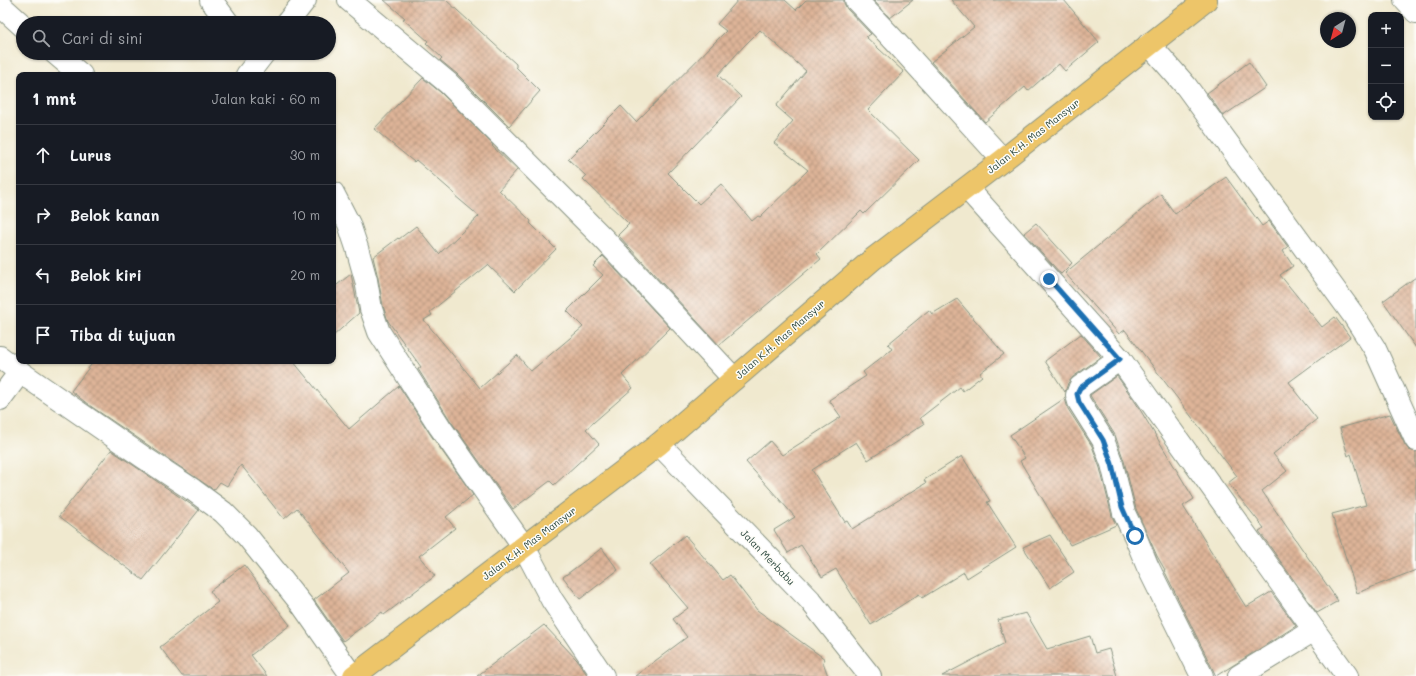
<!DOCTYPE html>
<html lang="id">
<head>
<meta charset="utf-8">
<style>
	body { margin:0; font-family:Mali,sans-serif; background:#20242c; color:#f1f3f6 }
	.controls { position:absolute; right:12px; top:12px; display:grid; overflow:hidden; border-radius:8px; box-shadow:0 1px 3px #0004 }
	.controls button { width:36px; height:36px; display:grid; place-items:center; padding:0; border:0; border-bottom:1px solid #363941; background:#171b24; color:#f1f3f6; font:20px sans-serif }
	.compass { position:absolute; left:1320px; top:12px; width:36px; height:36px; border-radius:50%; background:#171b24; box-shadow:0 1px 3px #0004; rotate:216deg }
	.stop { position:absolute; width:12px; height:12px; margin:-9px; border:3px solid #1f6fb2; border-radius:50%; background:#fff }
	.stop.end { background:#1f6fb2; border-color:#fff; box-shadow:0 1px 4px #0008 }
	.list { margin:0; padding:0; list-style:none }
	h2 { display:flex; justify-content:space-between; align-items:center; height:52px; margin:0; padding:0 16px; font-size:17px }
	h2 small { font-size:13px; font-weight:400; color:#9ea1a6 }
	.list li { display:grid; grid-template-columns:26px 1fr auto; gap:12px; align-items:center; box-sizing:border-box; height:60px; padding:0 16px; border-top:1px solid #363941 }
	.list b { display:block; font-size:15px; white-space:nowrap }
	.list em { font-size:13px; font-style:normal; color:#9ea1a6 }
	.icon { flex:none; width:22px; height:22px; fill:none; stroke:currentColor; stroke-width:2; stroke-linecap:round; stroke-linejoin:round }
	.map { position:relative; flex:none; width:1416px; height:676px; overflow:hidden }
	.search { position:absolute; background:#171b24; box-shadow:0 1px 3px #0004; left:16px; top:16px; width:320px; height:44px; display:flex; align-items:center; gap:10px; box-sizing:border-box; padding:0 14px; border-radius:22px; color:#9ea1a6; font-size:15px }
	.panel { position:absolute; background:#171b24; box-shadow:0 1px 3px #0004; left:16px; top:72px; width:320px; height:292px; border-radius:8px }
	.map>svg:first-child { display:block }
	.building { fill:url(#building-cross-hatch); fill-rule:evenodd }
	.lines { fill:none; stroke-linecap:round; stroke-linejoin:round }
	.minor-casing { stroke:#889382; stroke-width:24 }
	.highway-casing { stroke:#889382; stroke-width:24 }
	.minor { stroke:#fff; stroke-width:22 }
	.highway { stroke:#edc569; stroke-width:22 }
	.route { stroke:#1f6fb2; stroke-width:5 }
	.labels { text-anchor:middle; stroke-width:3; stroke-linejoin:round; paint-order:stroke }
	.street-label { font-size:10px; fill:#1f3d34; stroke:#fdfcf7 }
</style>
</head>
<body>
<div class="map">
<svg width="1416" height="676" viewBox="0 0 1416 676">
	<defs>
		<pattern id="building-cross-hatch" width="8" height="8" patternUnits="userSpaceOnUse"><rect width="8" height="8" fill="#deb498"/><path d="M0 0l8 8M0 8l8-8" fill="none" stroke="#b3947d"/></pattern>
	</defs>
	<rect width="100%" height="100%" fill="#fdfcf7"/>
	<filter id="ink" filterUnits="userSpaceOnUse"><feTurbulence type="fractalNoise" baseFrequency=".025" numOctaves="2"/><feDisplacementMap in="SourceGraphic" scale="8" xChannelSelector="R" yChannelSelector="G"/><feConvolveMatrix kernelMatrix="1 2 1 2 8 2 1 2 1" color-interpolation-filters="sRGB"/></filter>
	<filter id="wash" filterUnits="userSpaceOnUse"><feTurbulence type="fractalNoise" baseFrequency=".012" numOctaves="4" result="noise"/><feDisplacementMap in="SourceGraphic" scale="16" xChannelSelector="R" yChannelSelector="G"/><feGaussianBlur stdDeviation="0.9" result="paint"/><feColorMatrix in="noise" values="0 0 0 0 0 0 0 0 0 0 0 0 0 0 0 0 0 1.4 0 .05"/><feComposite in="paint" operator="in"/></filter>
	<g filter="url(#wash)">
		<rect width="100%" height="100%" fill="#f0e9cf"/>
		<g id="blocks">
			<g class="building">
				<polygon points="384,0 446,0 516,64 516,67 540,91 509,126 457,74 440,60 442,58 426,43 428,41 403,19 405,18"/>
				<path d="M738 0H785L796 10 806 0H844V3L847 9 871 34 866 37 904 72 868 110 919 160 864 214 861 211 817 254 821 259 719 345 618 235 629 224 583 179 586 176 568 159 621 106 636 122 726 31 717 24ZM760 30 806 71 776 106 793 121 774 143 808 170 760 217 758 216 752 221 721 184 699 204 668 173 741 97 718 75 743 47Z"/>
				<polygon points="873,0 913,0 890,18"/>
				<polygon points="951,0 1064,0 1099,42 1065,71 1059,64 1028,91 1025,87 985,122 931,62 974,27"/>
				<polygon points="1249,62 1266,87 1223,116 1207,93"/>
				<polygon points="423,78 440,92 493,145 492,146 517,170 499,190 531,221 530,223 556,249 515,291 488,265 430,312 432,315 424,320 480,388 517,355 531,371 583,327 567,311 603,275 593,266 603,256 670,328 622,375 633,388 586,429 599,444 554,485 550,481 513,509 450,420 418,369 421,367 388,321 383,306 378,278 373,257 398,238 399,239 416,226 439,254 479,216 454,195 455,194 416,160 414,162 374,129"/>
				<polygon points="1226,177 1262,226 1269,221 1288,247 1283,251 1293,266 1280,275 1322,327 1335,317 1350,337 1289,382 1295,390 1294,390 1317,419 1273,454 1287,471 1262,491 1338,601 1317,613 1259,531 1264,528 1228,483 1237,476 1125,330 1119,334 1065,273 1161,194 1175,214"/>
				<polygon points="1036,223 1072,263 1061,274 1024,233"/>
				<polygon points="351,274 359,313 333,336 333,288"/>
				<polygon points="1416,277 1416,348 1383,301"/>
				<polygon points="957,299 1004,354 980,373 982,376 963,391 960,387 920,418 924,424 868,460 856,442 812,470 845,522 847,521 852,529 926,483 924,480 962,456 990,501 987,502 1016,547 967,578 964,572 922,598 919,594 871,625 836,569 822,577 801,545 788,553 774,530 795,517 746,462 770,441 782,455 841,417 829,400 866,376 863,372 892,349 888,344 929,310 932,314"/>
				<polygon points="1081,334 1101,357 1073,377 1068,383 1065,392 1045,361"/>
				<polygon points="94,361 293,361 349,429 399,386 430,434 473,495 446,517 455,528 419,556 435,576 384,615 382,612 343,641 314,600 349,573 297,508 284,519 241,465 227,486 220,482 214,490 89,405 71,391"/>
				<polygon points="1117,376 1136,403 1194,499 1183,506 1246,607 1271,592 1296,626 1216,676 1164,570 1165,570 1157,556 1136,509 1124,461 1115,435 1091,397 1090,395"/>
				<polygon points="1065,398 1068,409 1092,446 1100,468 1112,516 1116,525 1070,545 1020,461 1025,458 1010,435"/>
				<polygon points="1390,414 1405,445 1409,450 1416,452 1416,570 1357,593 1332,514 1366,505 1351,454 1348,456 1340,428"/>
				<polygon points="111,450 199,510 143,580 59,516"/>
				<polygon points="685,535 723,580 730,575 757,610 825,659 823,662 828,676 635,676 687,637 673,619 688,608 650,564"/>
				<polygon points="1050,535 1074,572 1050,588 1023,547"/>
				<polygon points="602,548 618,570 580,599 563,577"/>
				<polygon points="244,565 290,625 251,655 267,676 182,676 160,647 218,602 210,591"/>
				<polygon points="1026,613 1047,649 1090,636 1095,653 1109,649 1117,676 942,676 1005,643 998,620"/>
				<polygon points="544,625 577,660 588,676 477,676"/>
			</g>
		</g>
	</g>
	<g filter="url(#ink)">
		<use href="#blocks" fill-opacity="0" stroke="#889382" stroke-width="1"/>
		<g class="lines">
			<g class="minor-casing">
				<g id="minor">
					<polyline points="211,0 228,23"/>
					<polyline points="349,0 448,83 604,239 734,379"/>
					<polyline points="856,0 892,38 1003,160"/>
					<polyline points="1405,0 1416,12"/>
					<polyline points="0,10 2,7 23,26"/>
					<polyline points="287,23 305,0"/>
					<polyline points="1149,44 1186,86 1354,316 1375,349 1416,440"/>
					<polyline points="55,53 81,75"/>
					<polyline points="247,75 264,53"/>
					<polyline points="967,188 1120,359 1347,676"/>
					<polyline points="333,193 349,224 357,248 366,280 371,309 379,332 440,427 524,547 552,600 603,676"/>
					<polyline points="0,357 20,372 143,457 193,490 223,512 247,536 303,606 352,676"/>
					<polyline points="1120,359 1080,387 1077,395 1079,402 1103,440 1112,464 1124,513 1135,536 1147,565 1202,676"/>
					<polyline points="0,399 20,372"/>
					<polyline points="659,444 810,600 870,676"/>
					<polyline points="1239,676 1314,630"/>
				</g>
			</g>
			<g class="highway-casing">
				<polyline id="highway" points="354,676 659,444 873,259 1003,160 1206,0"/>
			</g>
			<use href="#minor" class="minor"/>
			<use href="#highway" class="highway"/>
		</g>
	</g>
	<g class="lines" filter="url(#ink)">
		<polyline class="route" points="1049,279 1120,359 1080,388 1077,394 1079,402 1103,440 1112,464 1122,507 1135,536"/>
	</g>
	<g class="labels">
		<g class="street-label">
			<text transform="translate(1033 136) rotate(-38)" y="4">Jalan K.H. Mas Mansyur</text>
			<text transform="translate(780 339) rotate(-41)" y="4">Jalan K.H. Mas Mansyur</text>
			<text transform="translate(529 543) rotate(-37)" y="4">Jalan K.H. Mas Mansyur</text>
			<text transform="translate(768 557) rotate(46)" y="4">Jalan Merbabu</text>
		</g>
	</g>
</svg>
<div class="controls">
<button>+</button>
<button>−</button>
<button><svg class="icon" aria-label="locate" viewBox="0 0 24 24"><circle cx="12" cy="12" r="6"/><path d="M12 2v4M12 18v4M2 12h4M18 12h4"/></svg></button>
</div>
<svg class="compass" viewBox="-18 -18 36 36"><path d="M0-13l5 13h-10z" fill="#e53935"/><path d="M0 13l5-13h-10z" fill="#9ea1a6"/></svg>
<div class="stop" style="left:1135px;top:536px"></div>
<div class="stop end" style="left:1049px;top:279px"></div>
<div class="search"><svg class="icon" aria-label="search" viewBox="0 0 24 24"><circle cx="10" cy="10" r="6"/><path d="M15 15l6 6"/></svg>Cari di sini</div>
<section class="panel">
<h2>1 mnt<small>Jalan kaki · 60 m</small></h2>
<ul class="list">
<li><svg class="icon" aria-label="ahead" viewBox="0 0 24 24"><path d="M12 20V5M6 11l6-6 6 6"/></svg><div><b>Lurus</b></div><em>30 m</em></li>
<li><svg class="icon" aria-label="right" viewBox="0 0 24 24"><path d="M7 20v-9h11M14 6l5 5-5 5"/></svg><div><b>Belok kanan</b></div><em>10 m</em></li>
<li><svg class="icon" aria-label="left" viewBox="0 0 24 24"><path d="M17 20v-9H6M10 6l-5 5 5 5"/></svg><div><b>Belok kiri</b></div><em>20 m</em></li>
<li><svg class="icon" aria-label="arrive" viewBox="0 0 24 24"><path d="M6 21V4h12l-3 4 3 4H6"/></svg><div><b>Tiba di tujuan</b></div></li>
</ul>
</section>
</div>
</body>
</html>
